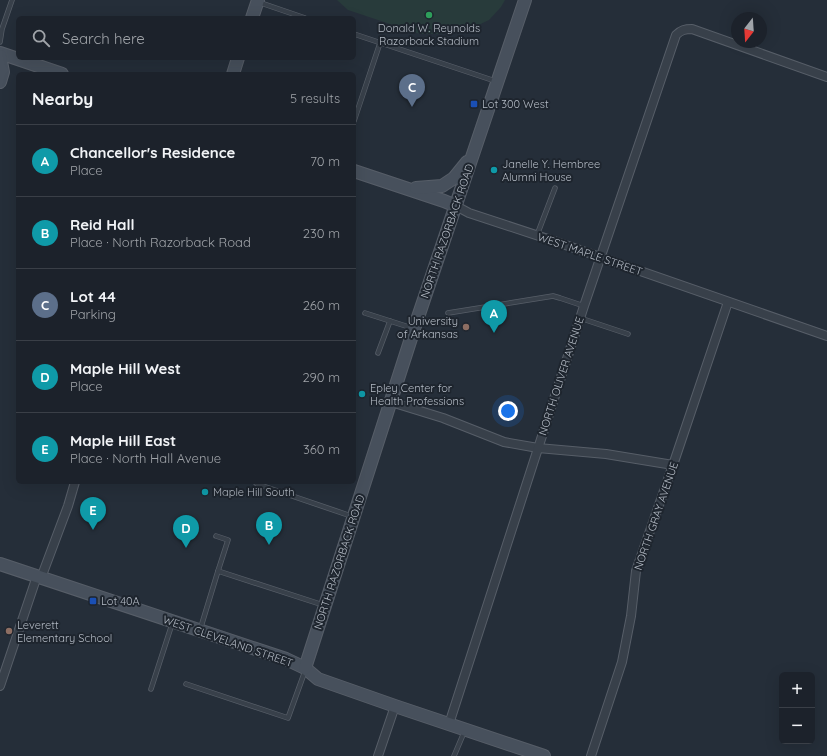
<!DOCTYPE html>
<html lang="en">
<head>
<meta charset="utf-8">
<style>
	body { margin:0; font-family:Quicksand,sans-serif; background:#292f37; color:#f1f3f6 }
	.controls { position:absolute; right:12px; bottom:12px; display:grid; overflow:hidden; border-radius:6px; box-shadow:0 4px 16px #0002 }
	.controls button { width:36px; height:36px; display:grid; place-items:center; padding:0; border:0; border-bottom:1px solid #3a3f47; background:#1c222b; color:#f1f3f6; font:20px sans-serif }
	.compass { position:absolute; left:731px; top:12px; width:36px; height:36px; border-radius:50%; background:#1c222b; box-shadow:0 4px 16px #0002; rotate:197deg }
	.you { position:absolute; left:508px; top:411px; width:14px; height:14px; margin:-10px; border:3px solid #fff; border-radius:50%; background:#1a73e8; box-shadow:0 0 0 6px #1a73e833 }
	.badge { display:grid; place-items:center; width:26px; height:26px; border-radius:50%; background:#ea580c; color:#fff; font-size:13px; font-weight:700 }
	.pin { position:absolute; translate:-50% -33px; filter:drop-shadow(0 1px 2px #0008) }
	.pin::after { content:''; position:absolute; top:21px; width:14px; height:12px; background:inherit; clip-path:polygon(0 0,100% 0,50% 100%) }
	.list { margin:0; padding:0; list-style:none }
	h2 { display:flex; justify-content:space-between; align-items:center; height:52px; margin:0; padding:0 16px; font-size:17px }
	h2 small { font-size:13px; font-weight:400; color:#a0a4a9 }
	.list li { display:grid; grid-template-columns:26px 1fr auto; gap:12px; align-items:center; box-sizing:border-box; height:72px; padding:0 16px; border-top:1px solid #3a3f47 }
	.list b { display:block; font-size:15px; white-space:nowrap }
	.list p { margin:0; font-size:13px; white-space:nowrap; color:#a0a4a9 }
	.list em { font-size:13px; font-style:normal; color:#a0a4a9 }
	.icon { flex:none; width:22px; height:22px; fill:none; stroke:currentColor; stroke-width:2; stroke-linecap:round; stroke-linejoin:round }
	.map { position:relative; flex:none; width:827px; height:756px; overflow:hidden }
	.search { position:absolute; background:#1c222b; box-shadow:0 4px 16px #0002; left:16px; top:16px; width:340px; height:44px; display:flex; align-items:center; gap:10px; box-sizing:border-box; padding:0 14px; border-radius:6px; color:#a0a4a9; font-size:15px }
	.panel { position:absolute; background:#1c222b; box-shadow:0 4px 16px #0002; left:16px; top:72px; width:340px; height:412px; border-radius:6px }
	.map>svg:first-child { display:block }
	.pitch { fill:#283b3b }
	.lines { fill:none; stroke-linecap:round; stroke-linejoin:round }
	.lane-casing { stroke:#575e68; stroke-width:5.5 }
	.street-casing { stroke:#575e68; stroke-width:10 }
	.secondary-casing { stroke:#575e68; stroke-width:14 }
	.lane { stroke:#38404a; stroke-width:4 }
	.street { stroke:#38404a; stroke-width:8 }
	.secondary { stroke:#47505c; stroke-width:12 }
	.leisure-dot { fill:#2e9e5b; stroke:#1e252e; stroke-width:1.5 }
	.transit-dot { fill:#1a4fb4; stroke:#1e252e; stroke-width:1.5 }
	.culture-dot { fill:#0f9aa8; stroke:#1e252e; stroke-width:1.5 }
	.education-dot { fill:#8d6e63; stroke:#1e252e; stroke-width:1.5 }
	.labels { text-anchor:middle; stroke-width:4; stroke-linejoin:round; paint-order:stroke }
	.poi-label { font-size:11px; fill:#b4bbc5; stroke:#1e252e; text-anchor:start }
	.street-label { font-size:11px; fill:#b4bbc5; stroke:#1e252e }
</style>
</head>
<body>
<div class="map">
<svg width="827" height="756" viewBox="0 0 827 756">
	<rect width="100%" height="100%" fill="#252e39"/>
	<polygon class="pitch" points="337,0 505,0 501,7 489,20 468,30 445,34 420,34 348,10"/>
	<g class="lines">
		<g class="lane-casing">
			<g id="lane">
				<polyline points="258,2 305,18"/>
				<polyline points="354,34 495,81"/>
				<polyline points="0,42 2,29 12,0"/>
				<polyline points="354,121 380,43"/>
				<polyline points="537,235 555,188"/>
				<polyline points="365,313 412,328"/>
				<polyline points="448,313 553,296 560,298 584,306"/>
				<polyline points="580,318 628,334"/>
				<polyline points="378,353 390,321"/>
				<polyline points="255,482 257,484 351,516"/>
				<polyline points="216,536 228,540 218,571"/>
				<polyline points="200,630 218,571 323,605"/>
				<polyline points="186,684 288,718 305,671"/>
				<polyline points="151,689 172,624"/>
				<polyline points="454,756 465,730"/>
			</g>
		</g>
		<g class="street-casing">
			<g id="street">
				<polyline points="456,206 469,213 554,241 827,336"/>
				<polyline points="391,402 443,418 504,442 538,448 606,454 673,465"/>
				<polyline points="41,578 68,506 75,482"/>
				<polyline points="0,686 37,576"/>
				<path d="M449 724 584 306 676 35C681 30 685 29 692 29L827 77"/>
				<polyline points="378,756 395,706"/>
				<polyline points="591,756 622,662 631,616 636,571 673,465 728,302"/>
			</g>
		</g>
		<g class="secondary-casing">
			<g id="secondary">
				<polyline points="252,18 258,0"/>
				<polyline points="0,53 62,74"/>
				<polyline points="0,56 3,72 0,82"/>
				<polyline points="233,74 238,58"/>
				<polyline points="354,171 444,201 456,206"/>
				<polyline points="416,188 442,186 454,178 467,162"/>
				<polyline points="0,564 286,659 305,668 318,679 395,706 544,756"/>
				<polyline points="305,668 414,329 525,0"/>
			</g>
		</g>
		<use href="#lane" class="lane"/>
		<use href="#street" class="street"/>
		<use href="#secondary" class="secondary"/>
	</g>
	<circle class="leisure-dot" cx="429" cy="15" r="4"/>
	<g class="transit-dot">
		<rect x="470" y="100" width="8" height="8" rx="2"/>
		<rect x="89" y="597" width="8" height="8" rx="2"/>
	</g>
	<g class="culture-dot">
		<circle cx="494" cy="170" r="4"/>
		<circle cx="362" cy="394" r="4"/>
		<circle cx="205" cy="492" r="4"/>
	</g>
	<g class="education-dot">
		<circle cx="466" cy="327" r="4"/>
		<circle cx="9" cy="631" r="4"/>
	</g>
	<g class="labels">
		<g class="poi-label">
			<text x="429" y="32" text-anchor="middle">Donald W. Reynolds<tspan x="429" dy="13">Razorback Stadium</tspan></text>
			<text x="482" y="108">Lot 300 West</text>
			<text x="502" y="168">Janelle Y. Hembree<tspan x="502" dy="13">Alumni House</tspan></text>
			<text x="458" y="325" text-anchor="end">University<tspan x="458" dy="13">of Arkansas</tspan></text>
			<text x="370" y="392">Epley Center for<tspan x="370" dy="13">Health Professions</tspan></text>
			<text x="213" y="496">Maple Hill South</text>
			<text x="101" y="605">Lot 40A</text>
			<text x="17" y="629">Leverett<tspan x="17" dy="13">Elementary School</tspan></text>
		</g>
		<g class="street-label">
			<text transform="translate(447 231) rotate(-71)" y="4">NORTH RAZORBACK ROAD</text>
			<text transform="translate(590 254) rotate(19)" y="4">WEST MAPLE STREET</text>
			<text transform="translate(561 376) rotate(-72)" y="4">NORTH OLIVER AVENUE</text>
			<text transform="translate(656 516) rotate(-71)" y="4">NORTH GRAY AVENUE</text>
			<text transform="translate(339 562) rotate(-72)" y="4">NORTH RAZORBACK ROAD</text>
			<text transform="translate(228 641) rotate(19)" y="4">WEST CLEVELAND STREET</text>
		</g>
	</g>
</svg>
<div class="controls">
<button>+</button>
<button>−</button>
</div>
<svg class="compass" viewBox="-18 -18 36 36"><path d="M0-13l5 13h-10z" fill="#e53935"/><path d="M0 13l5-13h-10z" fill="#a0a4a9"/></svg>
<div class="you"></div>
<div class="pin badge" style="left:494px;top:333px;background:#0f9aa8">A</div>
<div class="pin badge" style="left:269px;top:545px;background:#0f9aa8">B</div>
<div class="pin badge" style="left:412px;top:107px;background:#5c6f8a">C</div>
<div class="pin badge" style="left:186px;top:548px;background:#0f9aa8">D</div>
<div class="pin badge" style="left:93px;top:530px;background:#0f9aa8">E</div>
<div class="search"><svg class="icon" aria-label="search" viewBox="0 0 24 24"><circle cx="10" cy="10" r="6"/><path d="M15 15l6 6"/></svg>Search here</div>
<section class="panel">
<h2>Nearby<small>5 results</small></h2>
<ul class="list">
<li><span class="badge" style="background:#0f9aa8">A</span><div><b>Chancellor's Residence</b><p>Place</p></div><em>70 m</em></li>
<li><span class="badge" style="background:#0f9aa8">B</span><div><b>Reid Hall</b><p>Place · North Razorback Road</p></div><em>230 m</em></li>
<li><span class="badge" style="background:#5c6f8a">C</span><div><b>Lot 44</b><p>Parking</p></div><em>260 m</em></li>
<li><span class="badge" style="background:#0f9aa8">D</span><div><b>Maple Hill West</b><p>Place</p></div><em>290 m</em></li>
<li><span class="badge" style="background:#0f9aa8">E</span><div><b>Maple Hill East</b><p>Place · North Hall Avenue</p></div><em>360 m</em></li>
</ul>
</section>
</div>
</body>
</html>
